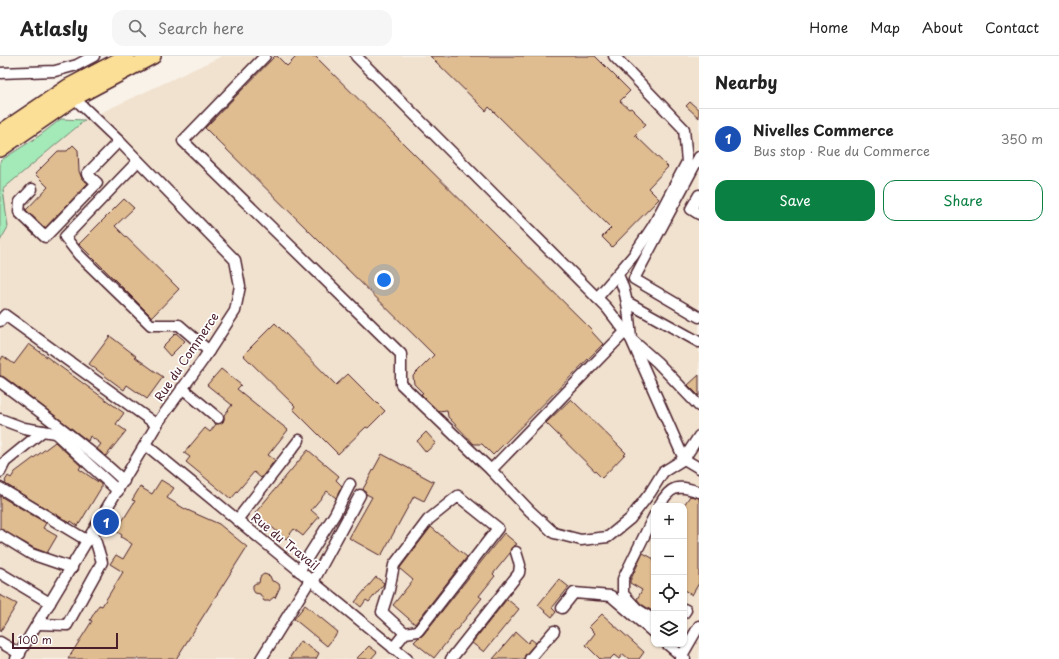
<!DOCTYPE html>
<html lang="en">
<head>
<meta charset="utf-8">
<style>
	body { margin:0; font-family:"Playpen Sans",sans-serif; background:#f6f6f6; color:#222 }
	.controls { position:absolute; right:12px; bottom:12px; display:grid; overflow:hidden; border-radius:8px; box-shadow:0 1px 3px #0004 }
	.controls button { width:36px; height:36px; display:grid; place-items:center; padding:0; border:0; border-bottom:1px solid #e0e0e0; background:#fff; color:#222; font:20px sans-serif }
	.scale { position:absolute; left:12px; bottom:10px; width:106px; box-sizing:border-box; padding-left:4px; border:2px solid #4a1f2b; border-top:0; font-size:11px; line-height:14px; white-space:nowrap; color:#4a1f2b; -webkit-text-stroke:3px #fff; paint-order:stroke }
	.you { position:absolute; left:384px; top:224px; width:14px; height:14px; margin:-10px; border:3px solid #fff; border-radius:50%; background:#1a73e8; box-shadow:0 0 0 6px #1a73e833 }
	.badge { display:grid; place-items:center; width:26px; height:26px; border-radius:50%; background:#0b8043; color:#fff; font-size:13px; font-weight:700 }
	.pin { position:absolute; translate:-50% -50%; border:2px solid #fff; box-shadow:0 1px 4px #0006 }
	.list { margin:0; padding:0; list-style:none }
	h2 { display:flex; justify-content:space-between; align-items:center; height:52px; margin:0; padding:0 16px; font-size:17px }
	h2 small { font-size:13px; font-weight:400; color:#767676 }
	.list li { display:grid; grid-template-columns:26px 1fr auto; gap:12px; align-items:center; box-sizing:border-box; height:60px; padding:0 16px; border-top:1px solid #e0e0e0 }
	.list b { display:block; font-size:15px; white-space:nowrap }
	.list p { margin:0; font-size:13px; white-space:nowrap; color:#767676 }
	.list em { font-size:13px; font-style:normal; color:#767676 }
	.actions { display:flex; gap:8px; padding:12px 16px }
	.actions a { flex:1; padding:9px 0; border:1px solid #0b8043; border-radius:12px; text-align:center; font-size:14px; color:#0b8043 }
	.actions .main { background:#0b8043; color:#fff }
	.icon { flex:none; width:22px; height:22px; fill:none; stroke:currentColor; stroke-width:2; stroke-linecap:round; stroke-linejoin:round }
	.map { position:relative; flex:none; width:699px; height:603px; overflow:hidden }
	header { display:flex; align-items:center; gap:24px; box-sizing:border-box; height:56px; padding:0 20px; background:#fff; border-bottom:1px solid #e0e0e0 }
	header strong { font-size:19px }
	nav { display:flex; gap:22px; margin-inline-start:auto; font-size:14px }
	.search { width:280px; height:36px; background:#f6f6f6; display:flex; align-items:center; gap:10px; box-sizing:border-box; padding:0 14px; border-radius:12px; color:#767676; font-size:15px }
	main { display:flex }
	aside { flex:1; background:#fff }
	.map>svg:first-child { display:block }
	.built { fill:#f1e2cf; fill-rule:evenodd }
	.green { fill:#a3eab8; stroke:#768472 }
	.building { fill:#dfbd91; stroke:#4a1f2b }
	.lines { fill:none; stroke-linecap:round; stroke-linejoin:round }
	.minor-casing { stroke:#4a1f2b; stroke-width:13 }
	.highway-casing { stroke:#4a1f2b; stroke-width:18 }
	.minor { stroke:#fff; stroke-width:10 }
	.highway { stroke:#fbdf96; stroke-width:15 }
	.labels { text-anchor:middle; stroke-width:3.5; stroke-linejoin:round; paint-order:stroke }
	.street-label { font-size:12px; fill:#4a1f2b; stroke:#fff }
</style>
</head>
<body>
<header>
<strong>Atlasly</strong>
<div class="search"><svg class="icon" aria-label="search" viewBox="0 0 24 24"><circle cx="10" cy="10" r="6"/><path d="M15 15l6 6"/></svg>Search here</div>
<nav><a>Home</a><a>Map</a><a>About</a><a>Contact</a></nav>
</header>
<main>
<div class="map">
<svg width="699" height="603" viewBox="0 0 699 603">
	<rect width="100%" height="100%" fill="#f9f2e9"/>
	<filter id="ink" filterUnits="userSpaceOnUse"><feTurbulence type="fractalNoise" baseFrequency=".025" numOctaves="2"/><feDisplacementMap in="SourceGraphic" scale="8" xChannelSelector="R" yChannelSelector="G"/><feConvolveMatrix kernelMatrix="1 2 1 2 8 2 1 2 1" color-interpolation-filters="sRGB"/></filter>
	<g filter="url(#ink)">
		<path class="built" d="M222 0H699V603H0V105L61 63 85 64ZM654 450H684V588H654Z"/>
		<polygon class="green" points="61,63 85,64 3,133 8,171 0,185 0,105 39,80"/>
		<g class="building">
			<polygon points="275,0 277,0 287,10 297,0 315,0 593,275 592,276 603,288 493,399 482,388 474,388 448,361 447,354 438,355 421,338 423,337 414,328 413,320 434,299 205,72"/>
			<polygon points="430,0 595,0 630,35 620,45 629,53 631,52 643,64 642,65 646,68 635,79 668,111 648,132 659,143 612,191 602,181 611,172 489,51 486,55"/>
			<polygon points="690,46 699,54 699,62 686,50"/>
			<polygon points="73,89 78,94 79,115 82,123 88,127 45,172 26,154 48,131 35,118 58,95 67,95"/>
			<polygon points="124,143 134,152 115,170 179,233 152,261 79,188"/>
			<polygon points="275,267 336,329 348,318 385,355 368,372 366,371 338,398 293,353 295,350 243,299"/>
			<polygon points="176,277 185,285 170,300 162,291"/>
			<polygon points="110,280 136,300 135,301 163,321 147,343 127,329 124,334 89,308"/>
			<polygon points="29,288 124,357 116,368 126,375 106,400 97,393 101,388 90,380 88,385 20,333 4,321 0,320 0,305 3,300 14,308"/>
			<polygon points="221,313 241,329 237,333 288,374 268,399 275,404 261,422 254,416 231,443 186,406 190,401 184,397 205,372 210,376 216,368 223,366 224,363 224,359 232,349 207,329"/>
			<polygon points="699,319 699,340 688,329"/>
			<polygon points="571,343 626,397 602,422 546,367"/>
			<polygon points="426,376 436,387 426,396 417,385"/>
			<polygon points="55,386 81,410 79,413 101,428 101,432 78,470 71,465 70,467 5,428 6,426 5,425 8,420 11,422 15,416"/>
			<polygon points="308,394 339,420 336,424 342,430 336,442 327,435 311,454 319,461 303,480 294,473 286,483 255,457"/>
			<polygon points="382,398 434,426 424,445 414,440 381,500 349,482 372,441 366,438 363,433"/>
			<polygon points="161,424 174,432 167,442 185,453 219,468 247,491 176,603 68,603 92,565 90,564 99,549 102,550 123,516 110,508 116,499 123,503 132,488 121,481 122,479 116,475 135,445 132,444 140,431 152,438"/>
			<polygon points="0,440 46,467 43,472 57,480 47,497 34,492 0,473"/>
			<polygon points="690,440 699,442 699,527 692,539 684,534 684,449"/>
			<polygon points="431,471 467,501 415,568 393,549 413,524 400,513 400,512"/>
			<polygon points="504,477 517,488 511,492 510,497 493,518 495,520 479,540 482,542 434,602 414,586 418,582 423,579"/>
			<polygon points="643,497 654,503 654,556 641,548 637,543 642,534 630,527 630,525"/>
			<polygon points="264,518 270,520 272,525 276,526 279,528 280,531 275,542 274,541 269,545 264,545 260,538 255,537 253,534 253,529 256,527 259,527 260,521"/>
			<polygon points="376,521 384,527 383,529 369,546 366,544 361,551 355,546"/>
			<polygon points="559,523 569,531 552,552 556,556 552,561 538,549"/>
			<polygon points="0,539 17,548 0,576"/>
			<polygon points="507,543 519,553 484,596 472,587"/>
			<polygon points="305,549 338,576 327,590 294,563"/>
			<polygon points="602,558 644,596 639,603 629,603 623,598 619,603 614,599 610,603 600,603 586,589 595,577 589,571"/>
			<polygon points="516,576 528,587 531,583 536,587 525,599 524,603 493,603"/>
			<polygon points="300,585 319,597 316,603 289,603"/>
			<polygon points="369,590 377,596 371,603 356,603"/>
		</g>
		<g class="lines">
			<g class="minor-casing">
				<g id="minor">
					<polyline points="265,0 183,85 401,298 401,328 491,414 530,455 554,477 581,484 608,481 630,463 650,437 663,416 684,403 699,380"/>
					<polyline points="356,0 607,252 631,283 684,403 699,412"/>
					<polyline points="0,17 55,15 77,9 94,0"/>
					<polyline points="699,101 634,223 699,261"/>
					<polyline points="138,105 65,181 79,199 151,269 179,269 209,295"/>
					<polyline points="32,133 20,146 19,156 45,181 97,127 87,118 119,85"/>
					<polyline points="699,139 691,153 699,158"/>
					<path d="M618 219C628 239 629 261 631 283L657 306 699 350"/>
					<polyline points="597,242 633,200 653,170 687,106 684,73 614,0"/>
					<polyline points="627,246 699,286"/>
					<polyline points="0,265 5,259 157,369"/>
					<path d="M0 326C43 358 85 389 124 425"/>
					<polyline points="182,332 218,362"/>
					<polyline points="0,363 24,372 55,377 118,435"/>
					<polyline points="146,389 407,603"/>
					<polyline points="491,414 625,276"/>
					<polyline points="0,416 5,406 43,375"/>
					<polyline points="0,432 88,485"/>
					<path d="M659 450C670 430 678 428 699 436"/>
					<polyline points="654,460 623,523 623,538 637,553 654,564"/>
					<polyline points="237,464 299,384"/>
					<polyline points="0,479 31,498 72,512"/>
					<polyline points="299,515 335,458 350,428"/>
					<polyline points="0,517 50,547"/>
					<polyline points="313,526 360,439"/>
					<polyline points="562,552 574,537 611,540 654,577"/>
					<polyline points="684,553 686,554 684,557"/>
					<polyline points="38,568 67,569 102,506 93,477"/>
					<polyline points="0,586 20,598"/>
					<polyline points="667,588 685,603"/>
					<polyline points="393,592 405,577 418,575 498,472 458,440 428,464 394,509 389,534 382,556 405,577"/>
					<polyline points="16,603 159,365 203,304 235,255 240,230 235,204 119,85 74,42"/>
					<polyline points="261,603 310,524"/>
					<polyline points="451,603 519,517 520,509 516,496"/>
					<polyline points="530,603 554,575"/>
					<polyline points="680,603 699,570"/>
				</g>
			</g>
			<g class="highway-casing">
				<g id="highway">
					<polyline points="0,77 68,31 127,0"/>
					<polyline points="0,93 74,42 153,0"/>
				</g>
			</g>
			<use href="#minor" class="minor"/>
			<use href="#highway" class="highway"/>
		</g>
	</g>
	<g class="labels">
		<g class="street-label">
			<text transform="translate(187 301) rotate(-56)" y="4">Rue du Commerce</text>
			<text transform="translate(285 486) rotate(39)" y="4">Rue du Travail</text>
		</g>
	</g>
</svg>
<div class="controls">
<button>+</button>
<button>−</button>
<button><svg class="icon" aria-label="locate" viewBox="0 0 24 24"><circle cx="12" cy="12" r="6"/><path d="M12 2v4M12 18v4M2 12h4M18 12h4"/></svg></button>
<button><svg class="icon" aria-label="layers" viewBox="0 0 24 24"><path d="M12 4l9 5-9 5-9-5zM3 14l9 5 9-5"/></svg></button>
</div>
<div class="scale">100 m</div>
<div class="you"></div>
<div class="pin badge" style="left:106px;top:466px;background:#1a4fb4">1</div>
</div>
<aside>
<h2>Nearby<small></small></h2>
<ul class="list">
<li><span class="badge" style="background:#1a4fb4">1</span><div><b>Nivelles Commerce</b><p>Bus stop · Rue du Commerce</p></div><em>350 m</em></li>
</ul>
<div class="actions"><a class="main">Save</a><a>Share</a></div>
</aside>
</main>
</body>
</html>
